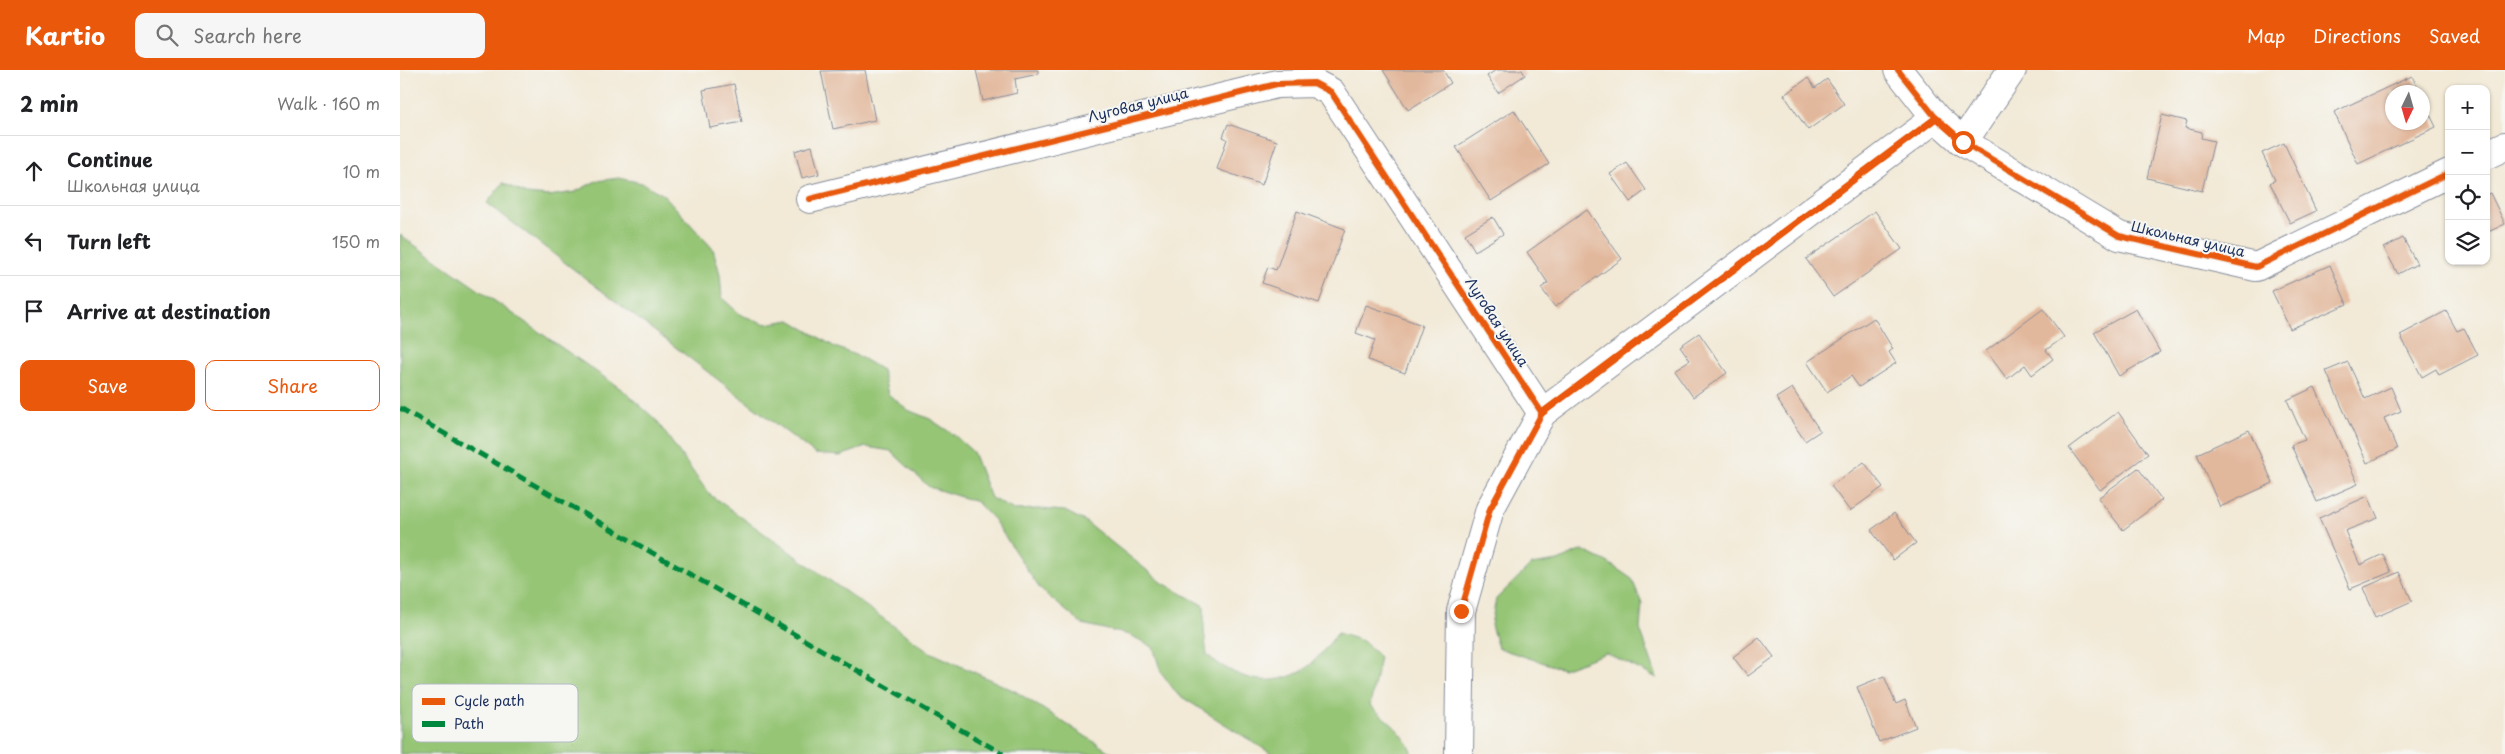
<!DOCTYPE html>
<html lang="en">
<head>
<meta charset="utf-8">
<style>
	body { margin:0; font-family:"Playpen Sans",sans-serif; background:#f6f6f6; color:#202124 }
	.controls { position:absolute; right:15px; top:15px; display:grid; overflow:hidden; border-radius:10px; box-shadow:0 1px 4px #0004 }
	.controls button { width:45px; height:45px; display:grid; place-items:center; padding:0; border:0; border-bottom:1px solid #e0e0e0; background:#fff; color:#202124; font:25px sans-serif }
	.compass { position:absolute; left:1985px; top:15px; width:45px; height:45px; border-radius:50%; background:#fff; box-shadow:0 1px 4px #0004; rotate:185deg }
	.stop { position:absolute; width:15px; height:15px; margin:-11px; border:4px solid #ea580c; border-radius:50%; background:#fff }
	.stop.end { background:#ea580c; border-color:#fff; box-shadow:0 1px 5px #0008 }
	.list { margin:0; padding:0; list-style:none }
	h2 { display:flex; justify-content:space-between; align-items:center; height:65px; margin:0; padding:0 20px; font-size:21px }
	h2 small { font-size:16px; font-weight:400; color:#757577 }
	.list li { display:grid; grid-template-columns:32px 1fr auto; gap:15px; align-items:center; box-sizing:border-box; height:70px; padding:0 20px; border-top:1px solid #e0e0e0 }
	.list b { display:block; font-size:19px; white-space:nowrap }
	.list p { margin:0; font-size:16px; white-space:nowrap; color:#757577 }
	.list em { font-size:16px; font-style:normal; color:#757577 }
	.actions { display:flex; gap:10px; padding:15px 20px }
	.actions a { flex:1; padding:11px 0; border:1px solid #ea580c; border-radius:10px; text-align:center; font-size:18px; color:#ea580c }
	.actions .main { background:#ea580c; color:#fff }
	.icon { flex:none; width:28px; height:28px; fill:none; stroke:currentColor; stroke-width:2; stroke-linecap:round; stroke-linejoin:round }
	.map { position:relative; flex:none; width:2105px; height:684px; overflow:hidden }
	header { display:flex; align-items:center; gap:30px; box-sizing:border-box; height:70px; padding:0 25px; background:#ea580c; color:#fff }
	header strong { font-size:24px }
	nav { display:flex; gap:28px; margin-inline-start:auto; font-size:18px }
	.search { width:350px; height:45px; background:#f6f6f6; display:flex; align-items:center; gap:12px; box-sizing:border-box; padding:0 18px; border-radius:10px; color:#757577; font-size:19px }
	main { display:flex }
	aside { flex:1; background:#fff }
	.map>svg:first-child { display:block }
	.green { fill:#95c574; stroke:#587a69 }
	.building { fill:#e2b89c }
	.lines { fill:none; stroke-linecap:round; stroke-linejoin:round }
	.minor-casing { stroke:#868c9a; stroke-width:30 }
	.minor { stroke:#fff; stroke-width:28 }
	.quiet { stroke:#00873e; stroke-width:5; stroke-dasharray:10 5; stroke-linecap:butt }
	.cycleway-casing { stroke:#f6f6f2; stroke-width:9 }
	.cycleway { stroke:#e8590c; stroke-width:6 }
	.route { stroke:#ea580c; stroke-width:6 }
	.labels { text-anchor:middle; stroke-width:4; stroke-linejoin:round; paint-order:stroke }
	.street-label { font-size:14px; fill:#1b2f5e; stroke:#f6f6f2 }
	.key { fill:#f6f6f2; stroke:#b4bac6; stroke-width:1 }
	.key-label { font-size:14px; fill:#1b2f5e }
</style>
</head>
<body>
<header>
<strong>Kartio</strong>
<div class="search"><svg class="icon" aria-label="search" viewBox="0 0 24 24"><circle cx="10" cy="10" r="6"/><path d="M15 15l6 6"/></svg>Search here</div>
<nav><a>Map</a><a>Directions</a><a>Saved</a></nav>
</header>
<main>
<aside>
<h2>2 min<small>Walk · 160 m</small></h2>
<ul class="list">
<li><svg class="icon" aria-label="ahead" viewBox="0 0 24 24"><path d="M12 20V5M6 11l6-6 6 6"/></svg><div><b>Continue</b><p>Школьная улица</p></div><em>10 m</em></li>
<li><svg class="icon" aria-label="left" viewBox="0 0 24 24"><path d="M17 20v-9H6M10 6l-5 5 5 5"/></svg><div><b>Turn left</b></div><em>150 m</em></li>
<li><svg class="icon" aria-label="arrive" viewBox="0 0 24 24"><path d="M6 21V4h12l-3 4 3 4H6"/></svg><div><b>Arrive at destination</b></div></li>
</ul>
<div class="actions"><a class="main">Save</a><a>Share</a></div>
</aside>
<div class="map">
<svg width="2105" height="684" viewBox="0 0 2105 684">
	<rect width="100%" height="100%" fill="#f6f6f2"/>
	<filter id="ink" filterUnits="userSpaceOnUse"><feTurbulence type="fractalNoise" baseFrequency=".02" numOctaves="2"/><feDisplacementMap in="SourceGraphic" scale="10" xChannelSelector="R" yChannelSelector="G"/><feConvolveMatrix kernelMatrix="1 2 1 2 8 2 1 2 1" color-interpolation-filters="sRGB"/></filter>
	<filter id="wash" filterUnits="userSpaceOnUse"><feTurbulence type="fractalNoise" baseFrequency=".0096" numOctaves="4" result="noise"/><feDisplacementMap in="SourceGraphic" scale="20" xChannelSelector="R" yChannelSelector="G"/><feGaussianBlur stdDeviation="1.12" result="paint"/><feColorMatrix in="noise" values="0 0 0 0 0 0 0 0 0 0 0 0 0 0 0 0 0 1.4 0 .05"/><feComposite in="paint" operator="in"/></filter>
	<g filter="url(#wash)">
		<rect width="100%" height="100%" fill="#f2e9d6"/>
		<g class="green">
			<path d="M219 108 242 113 264 125 313 179 320 204 322 228 341 245 366 254 390 250 435 277 460 287 482 300 488 324 508 340 530 349 554 365 573 382 591 428 614 440 639 439 665 441 686 452 763 513 804 536V561L807 585C836 608 865 619 900 602 913 596 929 573 938 563L963 571 980 587 970 636C987 650 1005 663 1013 684H872L777 624 761 602 753 577 730 565 682 554 640 519 594 450 577 432 529 417 491 381 466 377 440 386 415 384 87 133 103 113 126 124 149 126 175 122 196 111Z"/>
			<polygon points="0,165 224,321 256,350 309,424 530,582 615,621 713,684 0,684"/>
			<polygon points="1182,480 1207,492 1232,509 1242,534 1240,559 1257,608 1206,583 1163,599 1098,578 1091,555 1096,529 1131,495 1158,491"/>
		</g>
		<g id="blocks">
			<g class="building">
				<polygon points="465,0 475,50 433,59 421,1"/>
				<polygon points="576,0 638,0 638,4 615,9 617,23 583,31"/>
				<polygon points="983,0 1043,0 1051,13 1008,40"/>
				<polygon points="1096,0 1122,0 1125,5 1098,23 1087,6"/>
				<polygon points="2012,6 2020,22 1992,22 1992,52 2022,52 2022,28 2036,57 1958,94 1934,42"/>
				<polygon points="1408,8 1415,18 1427,9 1444,34 1408,60 1384,25"/>
				<polygon points="334,14 342,52 310,58 303,20"/>
				<polygon points="1114,40 1149,94 1091,131 1056,77"/>
				<polygon points="1762,45 1787,51 1785,58 1802,62 1801,68 1814,71 1802,121 1747,108"/>
				<polygon points="828,54 877,71 862,115 817,99 827,69 823,67"/>
				<polygon points="1884,73 1916,141 1890,153 1870,113 1875,110 1862,83"/>
				<polygon points="412,76 419,104 402,108 395,81"/>
				<polygon points="1227,93 1246,120 1230,132 1210,104"/>
				<polygon points="2090,123 2105,154 2086,163 2086,125"/>
				<polygon points="1187,140 1222,189 1155,237 1141,218 1148,213 1127,182"/>
				<polygon points="897,141 945,159 919,233 862,213 868,197 876,200"/>
				<polygon points="1475,141 1502,179 1433,227 1406,189"/>
				<polygon points="1093,147 1103,164 1075,181 1065,164"/>
				<polygon points="2003,168 2017,194 1998,204 1984,178"/>
				<polygon points="1930,195 1947,234 1890,259 1872,221"/>
				<polygon points="966,235 1022,255 1005,303 968,290 975,270 956,263"/>
				<polygon points="1643,239 1664,267 1646,280 1653,289 1632,305 1625,295 1607,309 1586,281"/>
				<polygon points="1736,239 1760,282 1719,306 1694,262"/>
				<polygon points="2046,241 2057,261 2064,258 2078,285 2039,305 2036,299 2022,307 2000,265"/>
				<polygon points="1474,248 1493,279 1489,282 1496,293 1459,317 1451,306 1427,322 1407,292"/>
				<polygon points="1299,263 1327,303 1293,327 1274,300 1290,290 1280,276"/>
				<polygon points="1948,292 1965,329 1991,317 2001,341 1984,348 1997,379 1967,393 1926,301"/>
				<polygon points="1915,317 1958,414 1917,432 1891,375 1905,370 1887,330"/>
				<polygon points="1392,318 1420,361 1405,371 1376,328"/>
				<polygon points="1718,342 1748,384 1700,420 1669,378"/>
				<polygon points="1849,360 1873,413 1820,437 1797,384"/>
				<polygon points="1464,392 1483,417 1450,441 1431,416"/>
				<polygon points="1738,398 1762,430 1723,460 1698,428"/>
				<polygon points="1968,426 1978,448 1945,461 1960,495 1983,484 1991,502 1950,519 1919,448"/>
				<polygon points="1494,443 1516,473 1493,490 1471,460"/>
				<polygon points="1999,502 2012,531 1976,547 1963,518"/>
				<polygon points="1359,567 1374,587 1348,606 1333,587"/>
				<polygon points="1484,606 1496,634 1505,630 1516,657 1479,672 1457,617"/>
			</g>
		</g>
	</g>
	<g filter="url(#ink)">
		<use href="#blocks" fill-opacity="0" stroke="#868c9a" stroke-width="1"/>
		<g class="lines">
			<g class="minor-casing">
				<g id="minor">
					<polyline points="1498,0 1536,48 1563,72 1719,166 1856,197 2049,103"/>
					<polyline points="1563,72 1612,0"/>
					<polyline points="2086,85 2105,76"/>
					<polyline points="410,129 877,14 914,13 931,22 1142,343"/>
					<polyline points="1059,684 1061,541 1090,439 1142,343 1536,48"/>
				</g>
			</g>
			<use href="#minor" class="minor"/>
			<polyline class="quiet" points="0,338 603,684"/>
			<g class="cycleway-casing">
				<g id="cycleway">
					<polyline points="1498,0 1536,48 1563,72 1719,166 1856,197 2049,103"/>
					<polyline points="410,129 877,14 914,13 931,22 1142,343 1536,48"/>
				</g>
			</g>
			<use href="#cycleway" class="cycleway"/>
		</g>
	</g>
	<g class="lines" filter="url(#ink)">
		<polyline class="route" points="1061,541 1090,439 1142,343 1536,48 1563,72"/>
	</g>
	<g class="labels">
		<g class="street-label">
			<text transform="translate(738 35) rotate(-14)" y="5">Луговая улица</text>
			<text transform="translate(1788 169) rotate(13)" y="5">Школьная улица</text>
			<text transform="translate(1097 252) rotate(57)" y="5">Луговая улица</text>
		</g>
	</g>
	<rect x="12" y="614" width="166" height="58" rx="8" class="key"/>
	<rect x="22" y="628" width="23" height="7" fill="#e8590c"/>
	<rect x="22" y="651" width="23" height="6" fill="#00873e"/>
	<g class="key-label">
		<text x="54" y="636">Cycle path</text>
		<text x="54" y="659">Path</text>
	</g>
</svg>
<div class="controls">
<button>+</button>
<button>−</button>
<button><svg class="icon" aria-label="locate" viewBox="0 0 24 24"><circle cx="12" cy="12" r="6"/><path d="M12 2v4M12 18v4M2 12h4M18 12h4"/></svg></button>
<button><svg class="icon" aria-label="layers" viewBox="0 0 24 24"><path d="M12 4l9 5-9 5-9-5zM3 14l9 5 9-5"/></svg></button>
</div>
<svg class="compass" viewBox="-18 -18 36 36"><path d="M0-13l5 13h-10z" fill="#e53935"/><path d="M0 13l5-13h-10z" fill="#757577"/></svg>
<div class="stop" style="left:1563px;top:72px"></div>
<div class="stop end" style="left:1061px;top:541px"></div>
</div>
</main>
</body>
</html>
